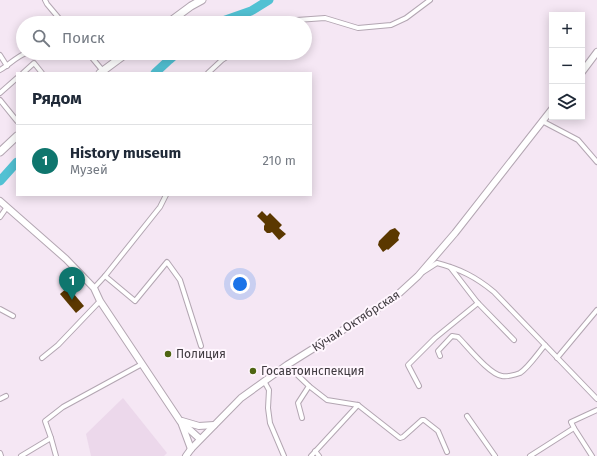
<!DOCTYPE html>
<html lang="ru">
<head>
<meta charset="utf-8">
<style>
	body { margin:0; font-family:"Fira Sans",sans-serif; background:#f2f2f3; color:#1f2937 }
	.controls { position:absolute; right:12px; top:12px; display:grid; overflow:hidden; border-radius:0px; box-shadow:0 2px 10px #0003 }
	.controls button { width:36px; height:36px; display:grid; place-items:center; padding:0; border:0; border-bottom:1px solid #e0e1e3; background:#fff; color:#1f2937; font:20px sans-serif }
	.you { position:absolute; left:240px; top:284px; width:14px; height:14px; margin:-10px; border:3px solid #fff; border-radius:50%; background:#1a73e8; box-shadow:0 0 0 6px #1a73e833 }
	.badge { display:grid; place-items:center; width:26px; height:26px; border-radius:50%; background:#0f766e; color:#fff; font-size:13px; font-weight:700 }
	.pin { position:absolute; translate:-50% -33px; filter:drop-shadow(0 1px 2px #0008) }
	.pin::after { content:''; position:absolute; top:21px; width:14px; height:12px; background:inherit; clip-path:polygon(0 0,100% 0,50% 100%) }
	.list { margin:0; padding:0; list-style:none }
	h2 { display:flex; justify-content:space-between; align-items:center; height:52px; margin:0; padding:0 16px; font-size:17px }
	h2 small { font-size:13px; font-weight:400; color:#747a83 }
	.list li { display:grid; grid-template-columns:26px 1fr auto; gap:12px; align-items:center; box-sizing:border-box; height:72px; padding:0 16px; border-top:1px solid #e0e1e3 }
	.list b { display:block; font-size:15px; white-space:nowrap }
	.list p { margin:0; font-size:13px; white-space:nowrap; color:#747a83 }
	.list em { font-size:13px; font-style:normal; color:#747a83 }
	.icon { flex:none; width:22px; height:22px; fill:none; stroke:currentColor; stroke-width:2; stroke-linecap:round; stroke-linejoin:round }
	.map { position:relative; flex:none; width:597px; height:456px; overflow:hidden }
	.search { position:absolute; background:#fff; box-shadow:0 2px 10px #0003; left:16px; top:16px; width:296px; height:44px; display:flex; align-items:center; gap:10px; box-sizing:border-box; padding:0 14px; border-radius:22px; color:#747a83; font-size:15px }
	.panel { position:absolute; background:#fff; box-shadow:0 2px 10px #0003; left:16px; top:72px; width:296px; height:124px; border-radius:0px }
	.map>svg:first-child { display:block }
	.built { fill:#ecd8eb }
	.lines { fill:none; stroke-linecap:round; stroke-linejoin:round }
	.river { stroke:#52c1d3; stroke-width:9 }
	.building { fill:#5b3800 }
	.street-casing { stroke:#b3a6b2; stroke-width:6 }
	.secondary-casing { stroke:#b3a6b2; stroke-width:8 }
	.primary-casing { stroke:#b3a6b2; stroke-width:9 }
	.street { stroke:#fff; stroke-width:4 }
	.secondary { stroke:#fff; stroke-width:6 }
	.primary { stroke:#fff; stroke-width:7 }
	.poi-dot { fill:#4e6412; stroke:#fff6fe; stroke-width:1.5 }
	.labels { text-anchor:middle; stroke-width:4; stroke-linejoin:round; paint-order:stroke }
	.street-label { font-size:12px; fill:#403b40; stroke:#fff6fe }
	.poi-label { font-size:12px; fill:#403b40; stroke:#fff6fe; text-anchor:start }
</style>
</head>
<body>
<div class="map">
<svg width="597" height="456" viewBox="0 0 597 456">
	<rect width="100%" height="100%" fill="#f5e7f4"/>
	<polygon class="built" points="123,398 167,453 164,456 91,456 86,434"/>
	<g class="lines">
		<g class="river">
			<polyline points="217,23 251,11 269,0"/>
			<polyline points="155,73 169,60 177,53"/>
			<polyline points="0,181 17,162"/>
		</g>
	</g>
	<g class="building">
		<polygon points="262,211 267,216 270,213 282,225 279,228 286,234 279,240 272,232 270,233 267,233 264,230 264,226 265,224 257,216"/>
		<polygon points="395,228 400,233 398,238 399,240 388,250 387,249 383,252 378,245 379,241 390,230"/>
		<polygon points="68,287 84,306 76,313 60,294"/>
	</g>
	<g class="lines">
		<g class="street-casing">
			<g id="street">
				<polyline points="45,0 47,4 63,23"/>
				<polyline points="290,23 297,20 325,18 358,28 391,25 406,18 430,0"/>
				<polyline points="88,53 103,71"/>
				<polyline points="0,55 7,66"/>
				<path d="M0 70C9 65 16 57 26 53"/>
				<polyline points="23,73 34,63 42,73"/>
				<polyline points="208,73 222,60 233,53"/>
				<polyline points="0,93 17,78"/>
				<polyline points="0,100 17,121"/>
				<polyline points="542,121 578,140 597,162"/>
				<polyline points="0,217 7,207"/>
				<polyline points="450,267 477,302 514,340"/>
				<path d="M423 272 437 263C460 269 476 277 494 292L597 399"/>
				<polyline points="105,276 135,301 167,262 180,280 201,346"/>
				<polyline points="94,288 105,276 160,207 166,195"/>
				<polyline points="0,309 13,316"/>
				<path d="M440 356 438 351 452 336 458 337C468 347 489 374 502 376 506 377 515 375 520 373 529 367 538 353 545 345"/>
				<polyline points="42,358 58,345 100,301"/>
				<polyline points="557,358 597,310"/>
				<polyline points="287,365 309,386 327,400 358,405 311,456"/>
				<polyline points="264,381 269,390 268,408 270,423 284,456"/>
				<polyline points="419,386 408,365 435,338 478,303"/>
				<polyline points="0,399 6,396"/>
				<polyline points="358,405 400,438 403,437 422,420 424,420 438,431 447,452"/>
				<polyline points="467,416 495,456"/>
				<polyline points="302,418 298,403 309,386"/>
				<polyline points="574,428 592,456"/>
				<polyline points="51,438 45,421 63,407 142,364"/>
				<polyline points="315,451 319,456"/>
				<polyline points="0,453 1,456"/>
				<polyline points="21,456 51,438 56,456"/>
				<polyline points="530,456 574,428 571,422 597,410"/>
			</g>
		</g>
		<g class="secondary-casing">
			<g id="secondary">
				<polyline points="582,72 597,52"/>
				<polyline points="0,201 66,259 94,288 100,301 180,421 200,439"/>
				<polyline points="182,421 199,426 214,425"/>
				<polyline points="181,422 191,449"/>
				<polyline points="186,456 191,449 241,398 287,365 394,298 418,276 455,233 552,109"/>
			</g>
		</g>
		<g class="primary-casing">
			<g id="primary">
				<polyline points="168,23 191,6 202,0"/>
				<polyline points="100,73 127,53"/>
				<polyline points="0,152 17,136"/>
			</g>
		</g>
		<use href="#street" class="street"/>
		<use href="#secondary" class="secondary"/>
		<use href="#primary" class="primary"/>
	</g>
	<g class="poi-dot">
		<circle cx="168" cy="354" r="4"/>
		<circle cx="253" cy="371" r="4"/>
	</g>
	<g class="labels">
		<g class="street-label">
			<text transform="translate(356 321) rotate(-33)" y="4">Кӯчаи Октябрская</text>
		</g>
		<g class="poi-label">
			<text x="176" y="358">Полиция</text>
			<text x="261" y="375">Госавтоинспекция</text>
		</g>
	</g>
</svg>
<div class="controls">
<button>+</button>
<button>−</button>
<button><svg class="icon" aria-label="layers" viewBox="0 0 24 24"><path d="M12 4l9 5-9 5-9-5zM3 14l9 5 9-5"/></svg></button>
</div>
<div class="you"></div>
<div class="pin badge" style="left:72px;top:300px">1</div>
<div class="search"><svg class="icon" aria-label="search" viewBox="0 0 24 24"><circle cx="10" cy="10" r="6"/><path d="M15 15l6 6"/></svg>Поиск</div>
<section class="panel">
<h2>Рядом<small></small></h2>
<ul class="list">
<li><span class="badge">1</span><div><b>History museum</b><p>Музей</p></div><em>210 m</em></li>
</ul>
</section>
</div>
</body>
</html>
